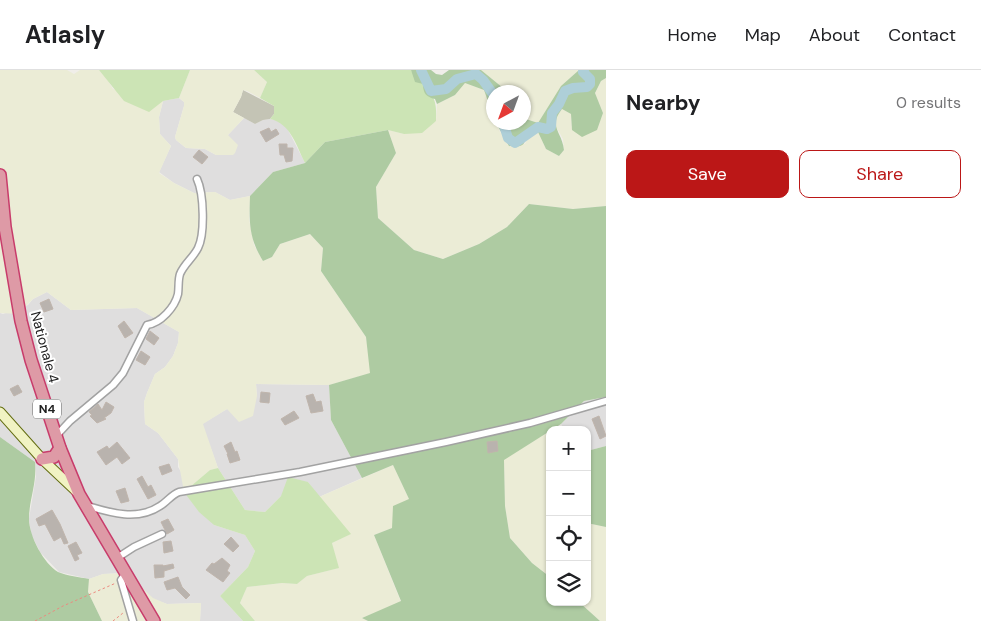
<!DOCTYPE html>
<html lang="en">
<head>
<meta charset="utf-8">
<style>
	body { margin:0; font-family:"DM Sans",sans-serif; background:#f6f6f6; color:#202124 }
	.controls { position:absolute; right:15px; bottom:15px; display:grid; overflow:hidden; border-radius:10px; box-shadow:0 1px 4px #0004 }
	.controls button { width:45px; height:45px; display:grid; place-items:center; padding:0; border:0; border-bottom:1px solid #e0e0e0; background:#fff; color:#202124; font:25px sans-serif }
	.compass { position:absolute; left:486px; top:15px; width:45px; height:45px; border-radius:50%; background:#fff; box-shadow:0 1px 4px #0004; rotate:221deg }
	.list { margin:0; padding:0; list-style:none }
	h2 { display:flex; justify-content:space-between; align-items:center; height:65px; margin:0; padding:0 20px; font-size:21px }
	h2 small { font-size:16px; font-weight:400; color:#757577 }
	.actions { display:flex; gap:10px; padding:15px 20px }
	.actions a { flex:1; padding:11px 0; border:1px solid #bb1717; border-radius:10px; text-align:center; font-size:18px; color:#bb1717 }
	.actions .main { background:#bb1717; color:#fff }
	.icon { flex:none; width:28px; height:28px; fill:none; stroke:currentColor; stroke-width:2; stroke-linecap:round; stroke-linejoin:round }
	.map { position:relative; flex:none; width:606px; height:551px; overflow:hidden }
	header { display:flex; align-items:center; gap:30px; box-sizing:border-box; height:70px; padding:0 25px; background:#fff; border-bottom:1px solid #e0e0e0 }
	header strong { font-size:24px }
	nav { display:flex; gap:28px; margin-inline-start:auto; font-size:18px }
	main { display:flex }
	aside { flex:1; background:#fff }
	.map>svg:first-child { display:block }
	.residential { fill:#dfdede }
	.construction { fill:#c4c4b5 }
	.farmland { fill:#ebecd6 }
	.grass { fill:#cce4b5 }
	.forest { fill:#aecba2 }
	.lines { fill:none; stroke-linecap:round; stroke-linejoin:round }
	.river { stroke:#aecfd8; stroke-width:10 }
	.building { fill:#b9b3ae; stroke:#c0b5ac }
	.street-casing { stroke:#a2a2a2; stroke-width:9 }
	.secondary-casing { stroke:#646e12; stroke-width:11 }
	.highway-casing { stroke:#c83c6b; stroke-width:14 }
	.path { stroke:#eb8a7f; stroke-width:1; stroke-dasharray:2.5 2.5; stroke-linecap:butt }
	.street { stroke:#fff; stroke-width:6 }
	.secondary { stroke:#f1f3c3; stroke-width:9 }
	.highway { stroke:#de9aa6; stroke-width:11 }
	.labels { text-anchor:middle; stroke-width:4; stroke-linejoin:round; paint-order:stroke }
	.shield { fill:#fff; stroke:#646464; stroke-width:1 }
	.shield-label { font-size:12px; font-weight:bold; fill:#212121 }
	.street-label { font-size:14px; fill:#212121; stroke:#fff }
</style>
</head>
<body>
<header>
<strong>Atlasly</strong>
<nav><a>Home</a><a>Map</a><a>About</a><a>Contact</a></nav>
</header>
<main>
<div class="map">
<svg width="606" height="551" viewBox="0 0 606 551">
	<rect width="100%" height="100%" fill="#f0eee9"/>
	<g class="residential">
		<polygon points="179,28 184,32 184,36 175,67 176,70 186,78 205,79 216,85 228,65 244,48 255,54 263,50 270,49 279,51 287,58 305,93 273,102 250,126 230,130 215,122 194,123 174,113 159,102 171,76 160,64 159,47 163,31"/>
		<polygon points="47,222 71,240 137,238 179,262 178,273 173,286 165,297 155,304 147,323 144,332 145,354 158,363 178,389 178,397 214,455 245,465 255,481 248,497 220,526 243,551 200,551 201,533 167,534 153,529 126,503 103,504 89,509 59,502 40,482 31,464 29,449 36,406 35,392 0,367 0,243 3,244 28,235 33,229"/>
		<polygon points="256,314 329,315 331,350 362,408 319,427 308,412 281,426 265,442 245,440 218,398 202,354 227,339 257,326"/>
		<polygon points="606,327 606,376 587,381 587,360 565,360 561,354 584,331"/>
	</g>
	<polygon class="construction" points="243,20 274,36 274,44 270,49 263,50 255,54 233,42 241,27"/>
	<g class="farmland">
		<polygon points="0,0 67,0 74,4 80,0 99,0 106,7 113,19 163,31 159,47 160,64 171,76 159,103 174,113 194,123 215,122 230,130 250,126 249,149 254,175 263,191 272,187 280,174 310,164 323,178 321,201 366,267 371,303 329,315 256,314 257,326 253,346 239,352 227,339 203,354 218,398 210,400 184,422 178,389 158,363 145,354 144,332 147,323 155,304 165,297 173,286 178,273 179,262 137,238 71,240 47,222 33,229 18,244 0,243"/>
		<polygon points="190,0 254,0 267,12 260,28 247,21 243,20 241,27 233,42 244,48 228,65 238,75 235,83 233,85 216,85 205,79 186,78 176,70 175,67 184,36 184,32 179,28"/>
		<polygon points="481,0 579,0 561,16 538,53 526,49 524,46 524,22 508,22"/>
		<polygon points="606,8 606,136 573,139 529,134 507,157 479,174 443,189 414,180 378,148 376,117 396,83 388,60 404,64 436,51 437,34 455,25 465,13 484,20 493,46 493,52 496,53 500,62 525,74 530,61 538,62 546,79 559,86 564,80 563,69 555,55 556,47 562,39 571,44 572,60 603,43 595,23 601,11"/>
		<polygon points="550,361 550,507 532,493 510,468 505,436 504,389"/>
		<polygon points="393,395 409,429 392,458 374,465 401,532 362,548 368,551 255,551 240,533 247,517 282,513 297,514 307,506 338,498 332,473 350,464 319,427"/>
		<polygon points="587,453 606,457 606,551 600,551 579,532 587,532"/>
		<polygon points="126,503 153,528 167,534 201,533 200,551 102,551 88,522 89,509 103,504"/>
	</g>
	<g class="grass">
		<polygon points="99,0 190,0 179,28 163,31 149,42 124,31"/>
		<path d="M254 0H411C413 5 417 8 421 12 435 25 437 33 436 51L422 63 404 64 388 60 325 72 305 93C296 75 291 54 270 49L274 44V36L260 28 267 12Z"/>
		<polygon points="218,398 245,440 265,442 281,426 288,407 308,412 351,464 332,473 339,498 307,506 297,514 282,513 247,517 240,533 255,551 243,551 220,526 248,497 255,481 245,465 214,455 199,442 184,422 210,400"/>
	</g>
	<g class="forest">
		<path d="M411 0H431L436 4 442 5 449 0H481L508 22H493V46L484 20 465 13 455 25 437 34 435 29C426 27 423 23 423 14L415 12Z"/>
		<path d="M579 0H606V8L601 11 595 23 603 43 597 60 582 67 572 60 571 44 562 39C548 57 562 61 564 80L559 86 546 79 538 62 530 61C523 74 526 78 509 76L496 53 524 52V46L526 49 538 53 561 16Z"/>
		<path d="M388 60 396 83 376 117 378 148 414 180 443 189 479 174 507 157 529 134 573 139 606 136V327L584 331 561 354 504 390 505 436 510 468 532 493 550 507V532H579L600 551H368L362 548 401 531 374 465 392 458 393 436 409 429 393 395 362 408 331 350 329 315 370 303 366 267 321 201 323 178 310 164 280 174 272 187 263 191C249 168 249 153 250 126L273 102 305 93 325 72Z"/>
		<path d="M0 367 35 392C37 415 29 429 29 449 29 466 44 494 58 502 67 506 80 507 89 509L88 522 102 551H0Z"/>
		<polygon points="606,376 606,457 587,453 587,381"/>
	</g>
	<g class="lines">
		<g class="river">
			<polyline points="421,0 431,21 446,19 457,9 476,4 483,10 493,24"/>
			<polyline points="503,52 508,68 515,73 538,57 547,59 551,57 552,43 559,34 565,21 573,18 587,17 590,14 590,9 583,2 584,0"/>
		</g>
	</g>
	<g class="building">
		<polygon points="269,58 271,62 276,59 279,64 266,72 260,62"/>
		<polygon points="279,74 287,74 287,78 293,78 292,91 286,92 284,85 280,85"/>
		<polygon points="199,80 208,87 202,94 193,87"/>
		<polygon points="49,229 53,239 44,242 40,233"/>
		<polygon points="124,251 133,263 125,268 118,256"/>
		<polygon points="150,261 159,268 154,275 146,269"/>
		<polygon points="141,281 150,287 145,295 136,290"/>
		<polygon points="18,315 22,322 14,326 10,319"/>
		<polygon points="261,322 270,323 269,333 260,332"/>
		<polygon points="313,324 316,332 321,331 323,341 311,343 306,326"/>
		<polygon points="106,332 114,337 111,343 104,348 106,349 97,353 90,346 92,345 89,342 98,334 102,340"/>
		<polygon points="294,341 299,348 285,355 281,349"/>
		<polygon points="599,346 606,366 600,369 592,349"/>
		<polygon points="497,371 498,381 488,383 487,372"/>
		<polygon points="117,372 130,388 122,394 117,387 106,395 97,382 107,376 109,379"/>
		<polygon points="231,372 235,382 237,381 240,390 230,393 227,384 228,384 224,376"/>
		<polygon points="169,394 172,401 162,405 159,397"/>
		<polygon points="142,406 148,417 151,415 156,425 148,429 137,409"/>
		<polygon points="125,418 129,431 121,433 116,421"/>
		<polygon points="52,440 60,454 68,473 64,474 61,467 54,471 45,454 39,456 36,449"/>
		<polygon points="168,449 174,460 167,464 161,452"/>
		<polygon points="231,467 239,476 233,482 224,474"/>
		<polygon points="171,471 173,481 164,483 163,472"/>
		<polygon points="76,472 82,483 77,485 79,489 75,491 68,476"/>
		<polygon points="222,488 230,495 227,501 230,503 223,512 206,500 212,493 214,494"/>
		<polygon points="173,494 174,498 164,501 164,507 155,508 154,495 163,495 163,496"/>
		<polygon points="178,507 182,517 190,525 186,529 175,518 167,520 164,512"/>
	</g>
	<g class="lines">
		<g class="street-casing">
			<g id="street">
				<path d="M56 366 70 351 113 315 123 303 147 255C161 253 175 237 178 224 179 217 178 210 180 204 184 194 193 188 198 178 205 164 204 124 197 109"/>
				<path d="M88 436C111 443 138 451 160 436 167 432 171 425 179 422L300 402 446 372 530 353 606 331"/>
				<polyline points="117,488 134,477 162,464"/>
				<polyline points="126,503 121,510 133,551"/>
			</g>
		</g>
		<g class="secondary-casing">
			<polyline id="secondary" points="0,342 42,389 77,422"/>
		</g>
		<g class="highway-casing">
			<g id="highway">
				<polyline points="0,105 5,157 21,251 31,290 60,378 79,424 154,551"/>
				<polyline points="42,389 54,387 60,378"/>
			</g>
		</g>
		<g class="path">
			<polyline points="35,551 63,536 116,513"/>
			<polyline points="113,551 123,543"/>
		</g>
		<use href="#street" class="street"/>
		<use href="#secondary" class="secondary"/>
		<use href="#highway" class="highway"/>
	</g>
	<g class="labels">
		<rect class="shield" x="33" y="329.5" width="28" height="19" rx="4"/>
		<g class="shield-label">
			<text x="47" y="343">N4</text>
		</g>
		<g class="street-label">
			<text transform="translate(45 277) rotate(75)" y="5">Nationale 4</text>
		</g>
	</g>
</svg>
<div class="controls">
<button>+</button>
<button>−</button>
<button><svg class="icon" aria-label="locate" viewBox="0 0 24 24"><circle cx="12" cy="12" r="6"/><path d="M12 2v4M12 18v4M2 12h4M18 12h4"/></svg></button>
<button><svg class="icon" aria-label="layers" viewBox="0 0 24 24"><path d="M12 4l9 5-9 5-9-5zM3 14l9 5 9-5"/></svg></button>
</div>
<svg class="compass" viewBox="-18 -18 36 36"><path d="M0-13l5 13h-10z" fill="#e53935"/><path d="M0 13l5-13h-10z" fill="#757577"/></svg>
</div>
<aside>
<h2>Nearby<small>0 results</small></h2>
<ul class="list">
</ul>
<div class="actions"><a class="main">Save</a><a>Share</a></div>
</aside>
</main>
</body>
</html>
